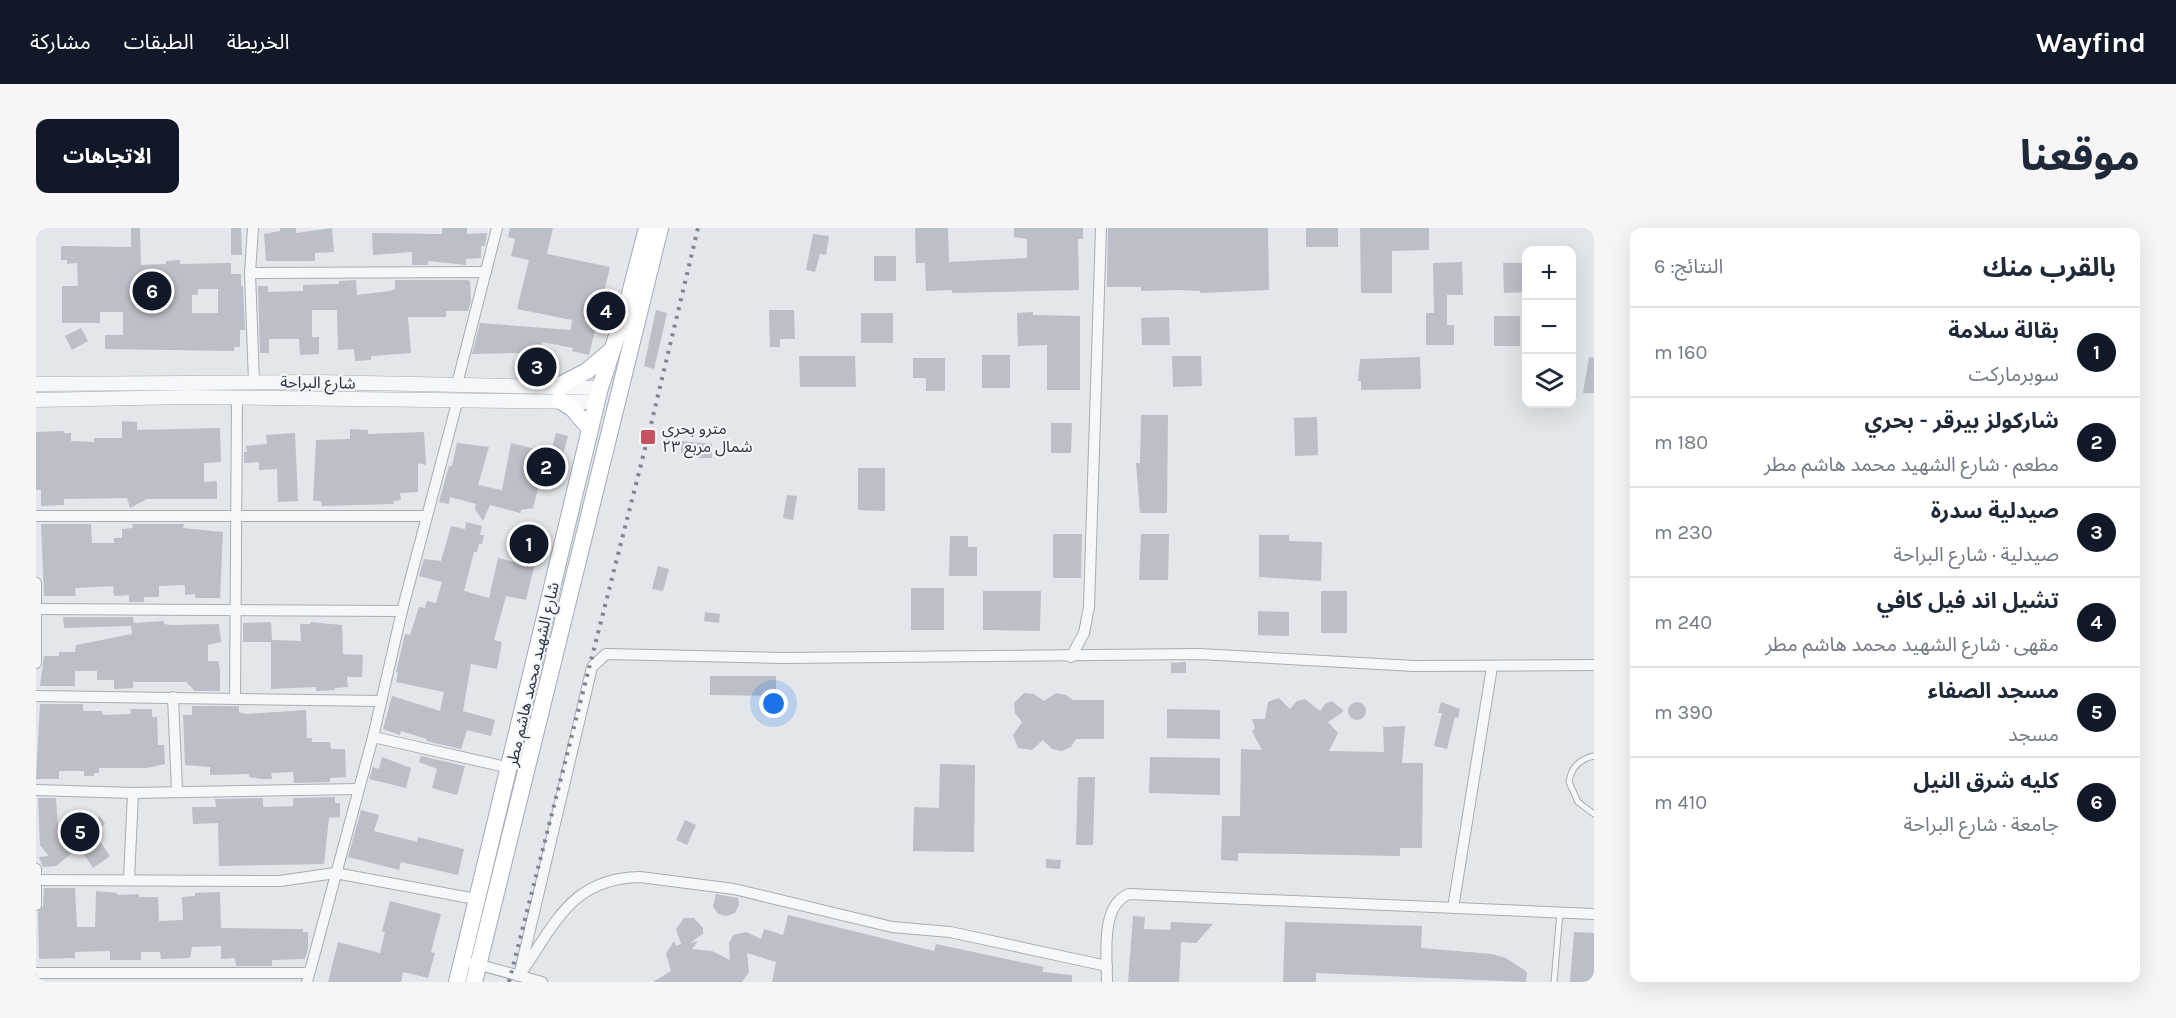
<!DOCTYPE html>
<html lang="ar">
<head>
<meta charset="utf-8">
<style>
	body { margin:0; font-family:Karla,"Noto Sans Arabic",sans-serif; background:#f6f6f7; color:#1f2937; direction:rtl }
	.controls { position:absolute; right:18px; top:18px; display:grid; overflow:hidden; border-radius:12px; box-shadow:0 6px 24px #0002 }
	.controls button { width:54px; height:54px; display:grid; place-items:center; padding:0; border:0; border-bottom:2px solid #e0e1e3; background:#fff; color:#1f2937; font:30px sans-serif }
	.you { position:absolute; left:738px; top:476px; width:21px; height:21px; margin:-15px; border:4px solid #fff; border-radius:50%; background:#1a73e8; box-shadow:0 0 0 9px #1a73e833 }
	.badge { display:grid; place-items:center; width:39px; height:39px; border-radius:50%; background:#111827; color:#fff; font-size:20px; font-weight:700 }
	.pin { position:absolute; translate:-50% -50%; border:3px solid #fff; box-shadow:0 2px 6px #0006 }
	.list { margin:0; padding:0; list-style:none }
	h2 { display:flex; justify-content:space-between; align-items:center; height:78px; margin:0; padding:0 24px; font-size:26px }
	h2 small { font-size:20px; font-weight:400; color:#747a83 }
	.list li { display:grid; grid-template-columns:39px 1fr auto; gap:18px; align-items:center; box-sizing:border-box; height:90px; padding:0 24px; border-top:2px solid #e0e1e3 }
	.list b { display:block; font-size:22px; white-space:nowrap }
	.list p { margin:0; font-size:20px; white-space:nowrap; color:#747a83 }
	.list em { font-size:20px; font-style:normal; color:#747a83 }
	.icon { flex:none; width:33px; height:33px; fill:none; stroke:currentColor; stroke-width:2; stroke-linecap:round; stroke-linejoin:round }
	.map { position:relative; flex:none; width:1558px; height:754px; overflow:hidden; direction:ltr; border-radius:12px }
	header { display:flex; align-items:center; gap:36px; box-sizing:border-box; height:84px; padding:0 30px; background:#111827; color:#fff }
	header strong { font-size:28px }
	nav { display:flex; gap:33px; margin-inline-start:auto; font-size:21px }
	.intro { display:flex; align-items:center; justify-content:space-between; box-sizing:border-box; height:144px; padding:0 36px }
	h1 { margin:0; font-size:42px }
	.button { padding:15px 27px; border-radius:12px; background:#111827; color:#fff; font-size:21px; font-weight:700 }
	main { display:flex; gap:36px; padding:0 36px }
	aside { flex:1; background:#fff; border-radius:12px; box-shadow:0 6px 24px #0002 }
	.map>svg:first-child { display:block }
	.building { fill:#bbbfc7; fill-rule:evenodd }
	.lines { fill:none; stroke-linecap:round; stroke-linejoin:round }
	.service-casing { stroke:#a8adb4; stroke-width:7 }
	.minor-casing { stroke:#a8adb4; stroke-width:12 }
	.tertiary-casing { stroke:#a8adb4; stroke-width:15 }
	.primary-casing { stroke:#a3aab5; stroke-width:18 }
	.service { stroke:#f6f7f9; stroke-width:5 }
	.minor { stroke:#f6f7f9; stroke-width:10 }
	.tertiary { stroke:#f6f7f9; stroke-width:14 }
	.primary { stroke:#fff; stroke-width:16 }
	.rail { stroke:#7d8593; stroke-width:4; stroke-dasharray:3 6; stroke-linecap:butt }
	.poi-dot { fill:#c55260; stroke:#f3f5f8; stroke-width:2 }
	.labels { text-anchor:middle; stroke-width:4.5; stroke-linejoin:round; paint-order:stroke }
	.street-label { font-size:16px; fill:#2c3341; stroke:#f3f5f8 }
	.poi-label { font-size:16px; fill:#2c3341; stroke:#f3f5f8; text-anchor:start }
</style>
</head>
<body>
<header>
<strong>Wayfind</strong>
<nav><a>الخريطة</a><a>الطبقات</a><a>مشاركة</a></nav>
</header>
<div class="intro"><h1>موقعنا</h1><a class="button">الاتجاهات</a></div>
<main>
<aside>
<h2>بالقرب منك<small>النتائج: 6</small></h2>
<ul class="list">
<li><span class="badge">1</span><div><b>بقالة سلامة</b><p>سوبرماركت</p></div><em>160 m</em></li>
<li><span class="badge">2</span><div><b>شاركولز بيرقر - بحري</b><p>مطعم · شارع الشهيد محمد هاشم مطر</p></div><em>180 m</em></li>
<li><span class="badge">3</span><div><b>صيدلية سدرة</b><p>صيدلية · شارع البراحة</p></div><em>230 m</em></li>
<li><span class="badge">4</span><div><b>تشيل اند فيل كافي</b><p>مقهى · شارع الشهيد محمد هاشم مطر</p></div><em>240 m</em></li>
<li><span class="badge">5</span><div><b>مسجد الصفاء</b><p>مسجد</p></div><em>390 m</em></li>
<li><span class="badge">6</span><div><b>كليه شرق النيل</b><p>جامعة · شارع البراحة</p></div><em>410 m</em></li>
</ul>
</aside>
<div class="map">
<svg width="1558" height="754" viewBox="0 0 1558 754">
	<rect width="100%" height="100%" fill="#e3e6ea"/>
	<g class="building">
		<path d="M95 0H104L105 37 130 36V33L144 32V36L195 35V46H205V58H207L209 102H204V119H198V123L69 121V107H87V84H64V95H26V58H42L41 35 31 36V32H25V18L95 19ZM162 61H182V85H156V67H162Z"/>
		<polygon points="195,0 205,0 206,27 195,27"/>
		<polygon points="244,0 260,0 260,5 296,0 298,24 279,25 279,33 230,33 228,6 244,3"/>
		<polygon points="406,0 431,0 431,6 451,5 449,18 445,18 445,30 430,31 430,37 392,33 392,37 376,37 376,24 337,27 336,5 406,6"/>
		<polygon points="474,0 517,0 511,26 574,39 553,127 536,123 537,120 506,114 504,121 491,118 489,125 436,126 444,95 535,102 536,92 481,81 493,32 475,28 479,11 472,9"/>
		<polygon points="879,0 912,0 913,34 991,30 991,11 978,9 978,0 1047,0 1047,11 1042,11 1043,62 916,65 916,62 890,63 889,35 880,35"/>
		<polygon points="1072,0 1232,0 1233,62 1164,65 1164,63 1143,62 1105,63 1105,59 1071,59"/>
		<rect x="1270" y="0" width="32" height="19"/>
		<polygon points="1324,0 1393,0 1393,22 1356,23 1356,65 1325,65"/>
		<polygon points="777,6 793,8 790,27 784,26 779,44 770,42"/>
		<rect x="838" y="28" width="22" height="25"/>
		<polygon points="1426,34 1427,67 1411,67 1411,97 1418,97 1418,117 1390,117 1390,85 1398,85 1397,35"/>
		<polygon points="1467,35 1491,35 1491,64 1468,65"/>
		<polygon points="320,52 321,67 354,63 359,61 359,52 431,52 434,53 435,73 432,83 410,83 410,89 372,89 375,125 335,128 335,132 319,133 318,121 302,122 301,82 276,82 276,109 283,109 283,126 264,127 263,111 233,111 233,125 224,125 222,58 232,58 232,64 267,63 267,57 303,56 303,53"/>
		<polygon points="620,82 631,85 618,141 608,138"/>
		<polygon points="733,82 758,82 759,111 744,111 744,119 734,119"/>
		<polygon points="997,84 997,87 1044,88 1044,162 1011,162 1011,117 982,118 981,85"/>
		<rect x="825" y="85" width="32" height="30"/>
		<rect x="1458" y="88" width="26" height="30"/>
		<polygon points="1133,89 1134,117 1106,117 1105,90"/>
		<polygon points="45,100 52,113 36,122 29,108"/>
		<rect x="946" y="127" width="28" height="33"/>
		<polygon points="763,128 819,128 820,159 764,159"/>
		<polygon points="1136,128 1165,128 1166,158 1137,159"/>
		<polygon points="1384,129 1385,161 1325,162 1325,153 1322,153 1324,131"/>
		<polygon points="1553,129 1558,130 1558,165 1547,165"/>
		<polygon points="877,130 909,130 909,163 890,163 890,150 877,150"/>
		<polygon points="1105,187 1132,187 1131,285 1104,285 1100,235 1104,235"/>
		<polygon points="1281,189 1282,227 1259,228 1258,190"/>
		<polygon points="86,193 101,194 101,202 184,200 185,234 168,235 168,254 181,253 181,271 111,271 94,280 91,270 28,271 28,277 5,278 5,262 0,262 0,204 28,203 28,205 35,205 35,213 58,214 58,210 86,210"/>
		<polygon points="1015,195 1036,195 1035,225 1015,225"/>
		<polygon points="314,201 332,202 332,206 388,204 390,237 382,235 382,264 364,265 365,272 357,273 358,276 286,278 285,273 277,273 280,212 314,211"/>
		<polygon points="259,205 262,273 242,274 241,241 223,242 223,234 208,235 208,224 211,224 210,218 231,216 230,207"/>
		<polygon points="520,205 532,208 520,253 505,249 497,280 485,282 484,285 454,277 447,293 439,281 440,276 414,269 413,276 403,274 413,238 416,238 421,215 453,219 442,257 466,262 475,215 515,225"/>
		<polygon points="645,213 676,216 676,230 656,230 656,226 645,225"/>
		<polygon points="822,240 849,240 849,283 822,282"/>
		<polygon points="751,267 761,268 757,292 747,290"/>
		<polygon points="430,294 446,298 444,307 448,307 446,316 443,316 441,324 438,324 428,363 453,370 462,330 498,339 490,372 470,368 458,412 466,414 461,441 435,436 427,483 459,492 455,508 431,502 425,521 390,513 391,511 365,503 364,507 347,501 356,468 404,483 408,464 360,454 362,445 360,444 369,406 374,407 383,379 389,380 391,373 400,375 406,354 383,348 388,331 405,333 415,298 429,301"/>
		<polygon points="5,296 55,296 56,315 78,315 78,310 86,310 86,301 97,300 96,296 148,296 147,300 187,304 184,370 159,370 159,366 149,367 149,357 123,358 123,369 108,369 108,374 93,374 93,367 78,368 77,358 39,360 40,368 8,368"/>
		<polygon points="1017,306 1046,306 1045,350 1017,350"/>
		<polygon points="1105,306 1133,306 1132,352 1103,352"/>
		<polygon points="1223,307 1253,307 1253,313 1286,314 1285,353 1223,349"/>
		<polygon points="914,308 932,308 932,319 941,319 941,348 913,348"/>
		<polygon points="622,338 633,341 627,363 616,361"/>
		<rect x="875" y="360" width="33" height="42"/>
		<polygon points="947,363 1005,363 1004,403 947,402"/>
		<rect x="1285" y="363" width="26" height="42"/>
		<polygon points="1222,383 1253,384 1253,408 1222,407"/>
		<polygon points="669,384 684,386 683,395 668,393"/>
		<polygon points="27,389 97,389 98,395 128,393 128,396 136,397 183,396 185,414 172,417 172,433 182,433 184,441 184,463 159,463 150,454 97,454 97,460 78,461 78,452 61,452 61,443 39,443 39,458 4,458 8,428 23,428 23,424 39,424 40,417 96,406 95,398 28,400"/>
		<polygon points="235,394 236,412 265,413 264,396 274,396 274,394 306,397 307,426 327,427 326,449 311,449 312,459 299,460 299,462 280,463 280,459 235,461 235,414 207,414 207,395"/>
		<polygon points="1150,434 1150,445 1135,445 1135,435"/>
		<polygon points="674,448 740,448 740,468 674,467"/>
		<polygon points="988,465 998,466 1008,473 1020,465 1030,467 1037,472 1068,472 1068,511 1040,511 1035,519 1026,523 1016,521 1007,512 996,522 982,520 977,507 986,494 979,485 978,475"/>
		<polygon points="1243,470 1254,481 1261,473 1269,471 1284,483 1289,476 1296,473 1308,483 1292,494 1302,505 1293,523 1348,524 1347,499 1369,498 1366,535 1387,535 1386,620 1364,620 1364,628 1202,625 1202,633 1185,632 1186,588 1204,588 1205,521 1226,522 1216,503 1219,500 1216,491 1229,491 1232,474"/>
		<polygon points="1405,474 1424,481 1422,490 1419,489 1411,521 1398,518 1406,485 1402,485"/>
		<circle cx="1321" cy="483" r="9"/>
		<polygon points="4,476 47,476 47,483 66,483 67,487 95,486 94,481 116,481 116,489 121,489 122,517 128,517 129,536 111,540 63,540 63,545 58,545 58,548 48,548 48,543 23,543 23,551 0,551"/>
		<polygon points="156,478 203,478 203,484 210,486 270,482 271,510 276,510 276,514 294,514 295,521 309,521 310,549 294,550 294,554 258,555 257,544 235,545 236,551 225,551 213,549 213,546 174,547 174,539 149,537 147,487 156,487"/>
		<polygon points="1131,481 1184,482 1184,511 1131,510"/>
		<polygon points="385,528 429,538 421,567 396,560 401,541 383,534"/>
		<polygon points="346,529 375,540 370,560 333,551 337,539 343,541"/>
		<polygon points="1114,529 1184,530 1184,567 1113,565"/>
		<polygon points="904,536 939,537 938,624 877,623 878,579 903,580"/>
		<polygon points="1042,549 1059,549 1057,617 1040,617"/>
		<polygon points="299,569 299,575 304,575 304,589 293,590 288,636 183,638 182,595 157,596 156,579 180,579 179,571 227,570 227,579 257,578 257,570"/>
		<polygon points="2,570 20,570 22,599 42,585 46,590 54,584 59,592 64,588 69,596 64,600 68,606 62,610 74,628 57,640 45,622 42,624 40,622 20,638 7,639 3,629 13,628 4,617"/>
		<polygon points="325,582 343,587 338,603 381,614 382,609 428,621 422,647 365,634 363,642 312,629"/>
		<polygon points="649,592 660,597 651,617 640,612"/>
		<polygon points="1010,631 1025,632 1024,641 1010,640"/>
		<polygon points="8,660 39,660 41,699 59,699 60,663 81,665 81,667 103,666 103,669 122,669 123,693 147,692 146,669 159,668 159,665 184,664 185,700 267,701 267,704 272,704 272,721 269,731 236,732 236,738 200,738 199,730 185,731 185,718 156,719 154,730 125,731 124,724 105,724 105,732 74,732 74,723 39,724 39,730 3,731 2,684 7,678"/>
		<polygon points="680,666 702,670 703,677 699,685 690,688 682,686 677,678"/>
		<polygon points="354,673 405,686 395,724 399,725 392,750 367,744 365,754 292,754 302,714 344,725 349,704 346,703"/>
		<polygon points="752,687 898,723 900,716 1008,739 1006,744 1036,747 1036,754 736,754 740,734 711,725 713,744 706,754 617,754 635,743 630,726 638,713 640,718 645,716 640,701 648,690 658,690 667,700 667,706 654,715 662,713 656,721 676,723 694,732 693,715 697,707 710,704 725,711 728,701 747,707"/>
		<polygon points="1097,688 1109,689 1108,701 1134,702 1135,694 1177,696 1160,715 1145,714 1143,754 1092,754"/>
		<polygon points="1249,694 1386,698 1385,720 1456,726 1470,730 1491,744 1490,754 1280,745 1280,754 1247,754"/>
		<polygon points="1538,704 1558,705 1558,754 1534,754"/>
	</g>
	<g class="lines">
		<g class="service-casing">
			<g id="service">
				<path d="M1558 528C1544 531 1535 539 1533 554L1542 574 1558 586"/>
				<polyline points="1518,754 1524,684"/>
			</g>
		</g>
		<g class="minor-casing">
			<g id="minor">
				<polyline points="217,0 214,45 218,154"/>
				<polyline points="214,45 450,44"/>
				<polyline points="421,156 461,0"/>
				<polyline points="0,288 391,288"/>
				<polyline points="0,355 0,435"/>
				<polyline points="0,381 366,383"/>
				<polyline points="1035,429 1048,405 1053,379 1065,0"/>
				<polyline points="0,468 345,473"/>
				<polyline points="137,469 141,562"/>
				<polyline points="199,471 201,170"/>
				<polyline points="337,509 474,540"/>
				<polyline points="0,562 97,565 322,561"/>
				<polyline points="0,641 0,677"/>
				<polyline points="93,651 97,565"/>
				<polyline points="0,652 244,653 299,645 440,671"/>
				<polyline points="1417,680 1456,439"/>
				<polyline points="437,735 506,754"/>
				<path d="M487 742C520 694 537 650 604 649L698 661 856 699 914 704 1071 738"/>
				<polyline points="0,745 273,745"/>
				<polyline points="483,748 556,439 570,426 745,430 1163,426 1378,438 1558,437"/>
				<polyline points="271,754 337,509 366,383 422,171"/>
				<path d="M1071 754C1071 728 1064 677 1093 666L1558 686"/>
			</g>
		</g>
		<g class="tertiary-casing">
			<g id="tertiary">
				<polyline points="0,156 282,154 564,160"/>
				<polyline points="0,172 151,169 561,174"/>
			</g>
		</g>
		<g class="primary-casing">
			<g id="primary">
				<polyline points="522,158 551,143 576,122"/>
				<polyline points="523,172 536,180 554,201"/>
				<polyline points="421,754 564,160 591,77 611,0"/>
				<polyline points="438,754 624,0"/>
			</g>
		</g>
		<use href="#service" class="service"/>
		<use href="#minor" class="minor"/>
		<use href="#tertiary" class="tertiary"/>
		<use href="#primary" class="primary"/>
		<polyline class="rail" points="473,754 612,209 662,0"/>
	</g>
	<rect class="poi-dot" x="604" y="201" width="16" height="16" rx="3"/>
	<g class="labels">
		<g class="street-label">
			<text transform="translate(282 154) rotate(1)" y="6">شارع البراحة</text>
			<text transform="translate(496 446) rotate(-77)" y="6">شارع الشهيد محمد هاشم مطر</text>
		</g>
		<g class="poi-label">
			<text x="626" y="206">مترو بحري<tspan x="626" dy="18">شمال مربع ٢٣</tspan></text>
		</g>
	</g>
</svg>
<div class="controls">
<button>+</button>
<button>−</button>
<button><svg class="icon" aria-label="layers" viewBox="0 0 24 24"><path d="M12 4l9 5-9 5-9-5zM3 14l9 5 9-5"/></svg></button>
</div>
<div class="you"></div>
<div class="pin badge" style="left:493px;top:316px">1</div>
<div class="pin badge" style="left:510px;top:239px">2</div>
<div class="pin badge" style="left:501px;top:139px">3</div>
<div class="pin badge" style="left:570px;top:83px">4</div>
<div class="pin badge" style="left:44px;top:604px">5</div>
<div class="pin badge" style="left:116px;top:63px">6</div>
</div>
</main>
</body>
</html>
